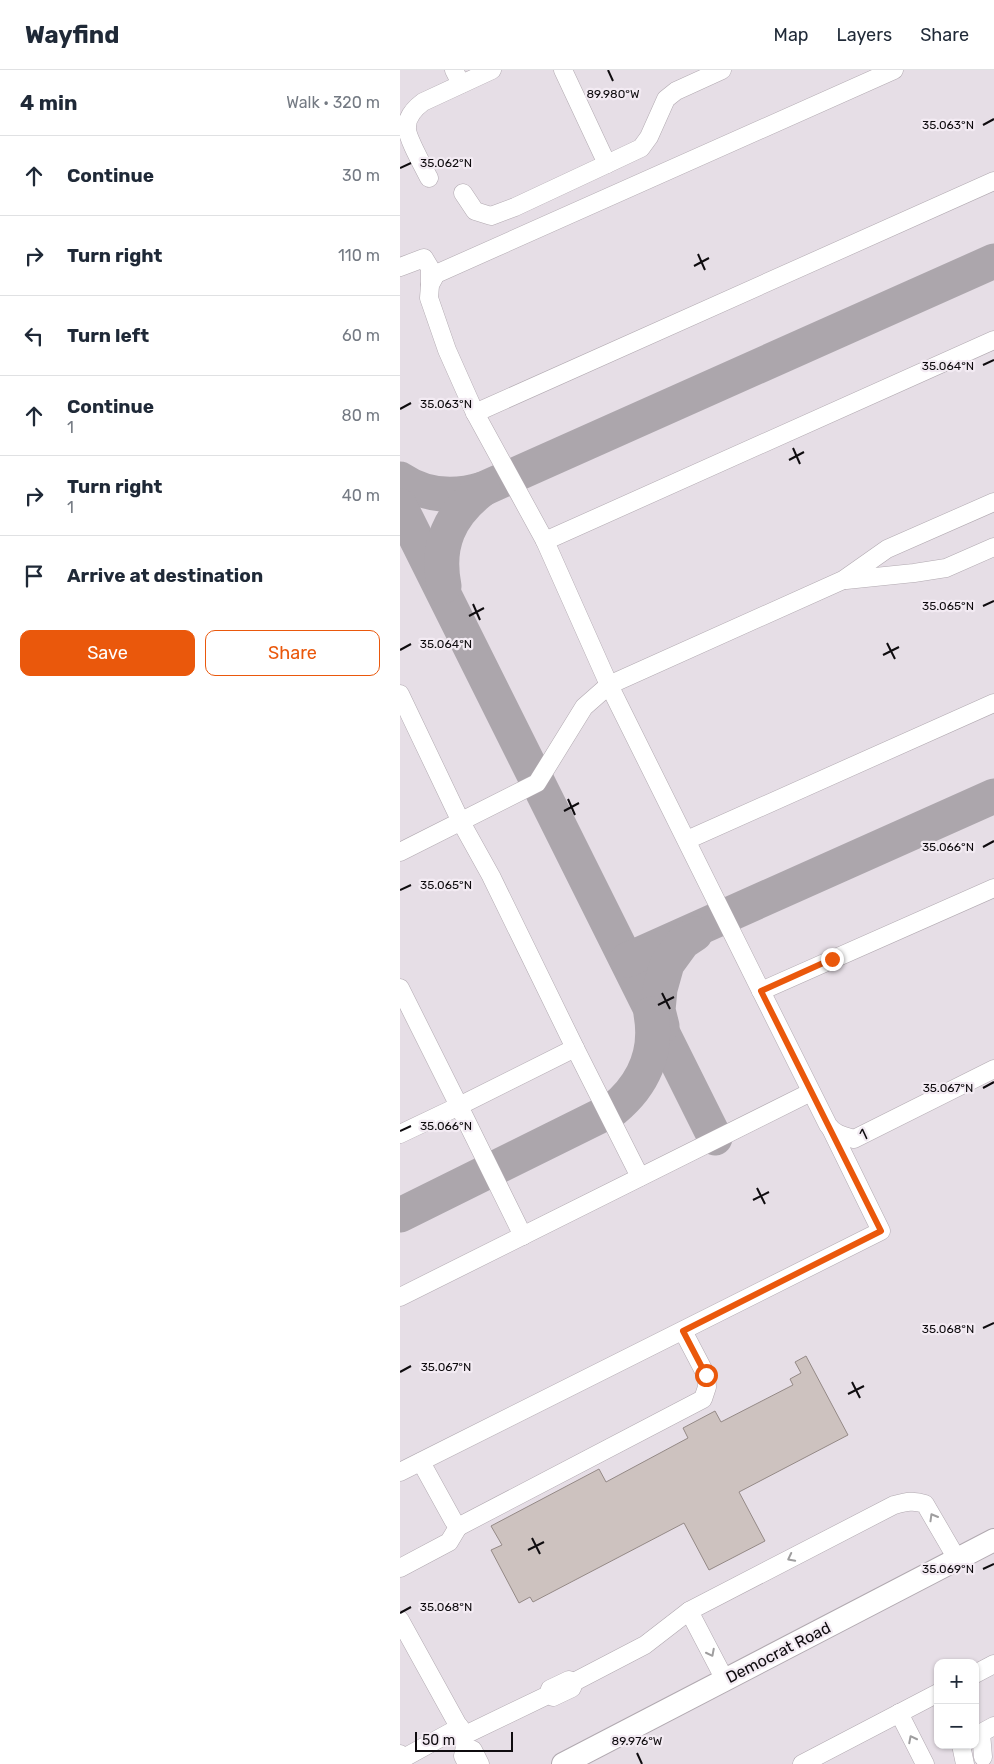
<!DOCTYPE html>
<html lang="en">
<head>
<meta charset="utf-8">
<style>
	body { margin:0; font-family:Rubik,sans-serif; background:#f6f6f7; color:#1f2937 }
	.controls { position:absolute; right:15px; bottom:15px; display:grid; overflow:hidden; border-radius:10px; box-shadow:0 1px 4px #0004 }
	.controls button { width:45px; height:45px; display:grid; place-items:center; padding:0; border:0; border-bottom:1px solid #e0e1e3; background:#fff; color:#1f2937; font:25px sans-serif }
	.scale { position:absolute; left:15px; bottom:12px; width:98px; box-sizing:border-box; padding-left:5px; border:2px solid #0f0c0f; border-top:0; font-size:14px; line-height:18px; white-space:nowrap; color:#0f0c0f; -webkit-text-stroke:4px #f3ebf3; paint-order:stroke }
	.stop { position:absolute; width:15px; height:15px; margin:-11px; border:4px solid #ea580c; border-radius:50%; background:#fff }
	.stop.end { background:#ea580c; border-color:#fff; box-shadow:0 1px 5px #0008 }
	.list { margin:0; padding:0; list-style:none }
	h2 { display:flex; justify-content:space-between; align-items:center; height:65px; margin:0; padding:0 20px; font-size:21px }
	h2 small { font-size:16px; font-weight:400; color:#747a83 }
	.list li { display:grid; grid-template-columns:32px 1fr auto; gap:15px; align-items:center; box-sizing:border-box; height:80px; padding:0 20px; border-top:1px solid #e0e1e3 }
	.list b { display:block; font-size:19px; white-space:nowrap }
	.list p { margin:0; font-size:16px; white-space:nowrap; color:#747a83 }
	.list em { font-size:16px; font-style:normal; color:#747a83 }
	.actions { display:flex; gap:10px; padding:15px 20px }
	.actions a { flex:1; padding:11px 0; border:1px solid #ea580c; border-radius:10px; text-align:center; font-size:18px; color:#ea580c }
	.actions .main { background:#ea580c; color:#fff }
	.icon { flex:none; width:28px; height:28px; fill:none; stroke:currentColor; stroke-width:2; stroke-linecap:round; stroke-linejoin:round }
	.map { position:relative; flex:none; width:594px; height:1694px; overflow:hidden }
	header { display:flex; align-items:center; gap:30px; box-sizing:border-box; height:70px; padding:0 25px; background:#fff; border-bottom:1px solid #e0e1e3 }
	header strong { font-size:24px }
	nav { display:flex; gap:28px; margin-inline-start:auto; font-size:18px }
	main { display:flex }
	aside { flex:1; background:#fff }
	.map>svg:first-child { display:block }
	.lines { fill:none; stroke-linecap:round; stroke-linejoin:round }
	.taxiway { stroke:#aca6ac; stroke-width:35 }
	.building { fill:#cdc2bf; stroke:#948986 }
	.minor-casing { stroke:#b1a9b0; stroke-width:19 }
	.major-casing { stroke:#b1a9b0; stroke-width:24 }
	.minor { stroke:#fff; stroke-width:18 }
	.major { stroke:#fff; stroke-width:22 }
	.oneway { stroke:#9f9e9f }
	.route { stroke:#ea580c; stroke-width:6 }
	.ticks { fill:none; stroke:#0f0c0f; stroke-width:2 }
	.labels { text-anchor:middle; stroke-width:4.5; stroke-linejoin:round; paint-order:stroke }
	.street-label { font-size:16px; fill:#0f0c0f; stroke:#f3ebf3 }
	.ticks-label { font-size:12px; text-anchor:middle; fill:#0f0c0f; stroke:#f3ebf3; stroke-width:4.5; stroke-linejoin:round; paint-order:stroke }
</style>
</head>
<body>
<header>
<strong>Wayfind</strong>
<nav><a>Map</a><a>Layers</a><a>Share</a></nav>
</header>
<main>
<aside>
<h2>4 min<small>Walk · 320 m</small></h2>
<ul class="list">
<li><svg class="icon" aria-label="ahead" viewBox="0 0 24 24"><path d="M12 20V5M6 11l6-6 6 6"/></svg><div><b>Continue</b></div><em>30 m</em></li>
<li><svg class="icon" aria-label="right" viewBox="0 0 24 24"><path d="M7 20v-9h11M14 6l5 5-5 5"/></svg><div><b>Turn right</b></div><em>110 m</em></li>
<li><svg class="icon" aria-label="left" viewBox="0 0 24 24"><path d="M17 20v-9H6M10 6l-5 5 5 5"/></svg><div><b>Turn left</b></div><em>60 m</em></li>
<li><svg class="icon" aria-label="ahead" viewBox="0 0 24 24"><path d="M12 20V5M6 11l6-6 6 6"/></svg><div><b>Continue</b><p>1</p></div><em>80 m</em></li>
<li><svg class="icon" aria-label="right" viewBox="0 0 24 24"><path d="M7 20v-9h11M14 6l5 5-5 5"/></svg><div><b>Turn right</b><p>1</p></div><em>40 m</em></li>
<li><svg class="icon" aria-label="arrive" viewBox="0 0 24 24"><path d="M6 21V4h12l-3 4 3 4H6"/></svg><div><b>Arrive at destination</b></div></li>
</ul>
<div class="actions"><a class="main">Save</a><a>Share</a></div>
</aside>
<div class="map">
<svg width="594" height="1694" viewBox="0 0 594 1694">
	<rect width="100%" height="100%" fill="#e6dee6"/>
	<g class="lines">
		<g class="taxiway">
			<path d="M0 409C25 426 54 428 83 419L594 191"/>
			<polyline points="0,436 315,1068"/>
			<path d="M44 516C36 475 49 445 83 419"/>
			<polyline points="227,890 594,726"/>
			<polyline points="262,956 258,940 260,919 267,894 283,872 295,864"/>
			<path d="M0 1145 214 1039C243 1015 258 983 251 944"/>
		</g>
	</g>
	<polygon class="building" points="406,1286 448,1365 339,1422 365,1471 309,1500 284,1453 133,1532 130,1527 119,1533 91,1480 102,1475 91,1456 199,1399 206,1412 288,1368 283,1358 315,1341 321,1352 393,1315 390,1309 401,1303 395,1292"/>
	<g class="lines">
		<g class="minor-casing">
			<g id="minor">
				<polyline points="54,0 61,14"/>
				<polyline points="163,0 207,94"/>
				<path d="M29 108C24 98 6 66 7 57 7 46 15 38 23 32L92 0"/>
				<polyline points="63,123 75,141 91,146 115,137 207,94 241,78 249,67 266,29 276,21 322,0"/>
				<polyline points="0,197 24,188 30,198 30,215"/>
				<polyline points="75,343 594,111"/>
				<polyline points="145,471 75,343 47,280 29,228 30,215 36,204 494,0"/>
				<polyline points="446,510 514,503 546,498 594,477"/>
				<polyline points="0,624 61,752 91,806 175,978 59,1036 123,1166"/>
				<polyline points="287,770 594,633"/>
				<polyline points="0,782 137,713 184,637 209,615 443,510 487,479 594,432"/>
				<path d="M594 818 361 921 428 1055C434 1064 443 1066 454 1069L594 999"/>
				<polyline points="0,918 59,1036 0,1064"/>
				<polyline points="361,921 209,615 145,471 594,270"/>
				<polyline points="175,978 240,1107"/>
				<polyline points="0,1227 411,1022"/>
				<polyline points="21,1392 53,1450 58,1457 303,1329 307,1317 306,1305 283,1261"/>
				<polyline points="0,1402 481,1161 432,1061"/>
				<polyline points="0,1498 49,1472 58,1457"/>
				<polyline points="0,1550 64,1666"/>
				<polyline points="575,1604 594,1594"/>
				<path d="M325 1610 289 1541 494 1435C506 1432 513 1430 525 1434L557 1489"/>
				<polyline points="174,1612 245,1575 289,1541"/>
				<polyline points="499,1643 525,1694"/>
				<polyline points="561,1675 565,1694"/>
				<polyline points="65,1677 63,1669 67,1664 148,1625 153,1627 172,1618 174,1612 169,1610 150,1619 148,1625"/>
				<polyline points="0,1684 2,1689 60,1657"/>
				<polyline points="583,1687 581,1663 594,1656"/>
				<polyline points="67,1694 63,1686 65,1677 73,1680 80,1694"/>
				<polyline points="402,1694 538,1623"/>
			</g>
		</g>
		<g class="major-casing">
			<polyline id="major" points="163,1694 594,1470"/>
		</g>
		<use href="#minor" class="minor"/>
		<use href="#major" class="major"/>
	</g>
	<defs><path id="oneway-chevron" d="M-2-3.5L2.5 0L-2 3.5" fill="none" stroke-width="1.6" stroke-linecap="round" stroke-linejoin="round" transform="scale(1.25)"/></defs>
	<g class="oneway">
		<use href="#oneway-chevron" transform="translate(533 1447) rotate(-120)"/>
		<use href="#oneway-chevron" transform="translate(391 1488) rotate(153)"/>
		<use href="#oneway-chevron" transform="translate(311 1583) rotate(63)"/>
		<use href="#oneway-chevron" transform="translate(512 1669) rotate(-117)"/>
	</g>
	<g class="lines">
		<polyline class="route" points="306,1305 283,1261 481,1161 361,921 432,889"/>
	</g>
	<path class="ticks" d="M208 0 213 11M583 55 594 49M0 98 11 93M298 184 305 200M294 196 309 188M583 295 594 290M0 339 11 333M393 378 400 394M389 390 404 382M73 534 80 550M583 536 594 531M69 546 84 538M487 573 495 589M0 580 11 574M483 585 499 577M168 729 175 745M164 741 179 733M583 777 594 771M0 820 11 815M262 923 270 939M258 935 274 927M583 1018 594 1012M0 1061 11 1056M357 1118 365 1134M353 1130 369 1122M583 1258 594 1253M0 1302 11 1296M452 1312 460 1328M448 1324 464 1316M132 1468 140 1484M128 1480 144 1472M583 1499 594 1494M0 1543 11 1537M237 1683 242 1694"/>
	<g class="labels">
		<g class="street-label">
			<text transform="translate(463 1064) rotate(-25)" y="6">1</text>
			<text transform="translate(378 1582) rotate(-27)" y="6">Democrat Road</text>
		</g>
	</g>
	<g class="ticks-label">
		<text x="213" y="28">89.980°W</text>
		<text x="548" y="59">35.063°N</text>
		<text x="46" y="97">35.062°N</text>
		<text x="548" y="300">35.064°N</text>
		<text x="46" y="338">35.063°N</text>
		<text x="548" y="540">35.065°N</text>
		<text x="46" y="578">35.064°N</text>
		<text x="548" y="781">35.066°N</text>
		<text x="46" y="819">35.065°N</text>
		<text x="548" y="1022">35.067°N</text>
		<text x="46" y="1060">35.066°N</text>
		<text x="548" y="1263">35.068°N</text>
		<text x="46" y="1301">35.067°N</text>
		<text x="548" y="1503">35.069°N</text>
		<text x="46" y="1541">35.068°N</text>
		<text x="237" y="1675">89.976°W</text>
	</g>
</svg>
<div class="controls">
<button>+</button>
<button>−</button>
</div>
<div class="scale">50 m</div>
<div class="stop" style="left:306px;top:1305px"></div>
<div class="stop end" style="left:432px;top:889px"></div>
</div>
</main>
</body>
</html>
